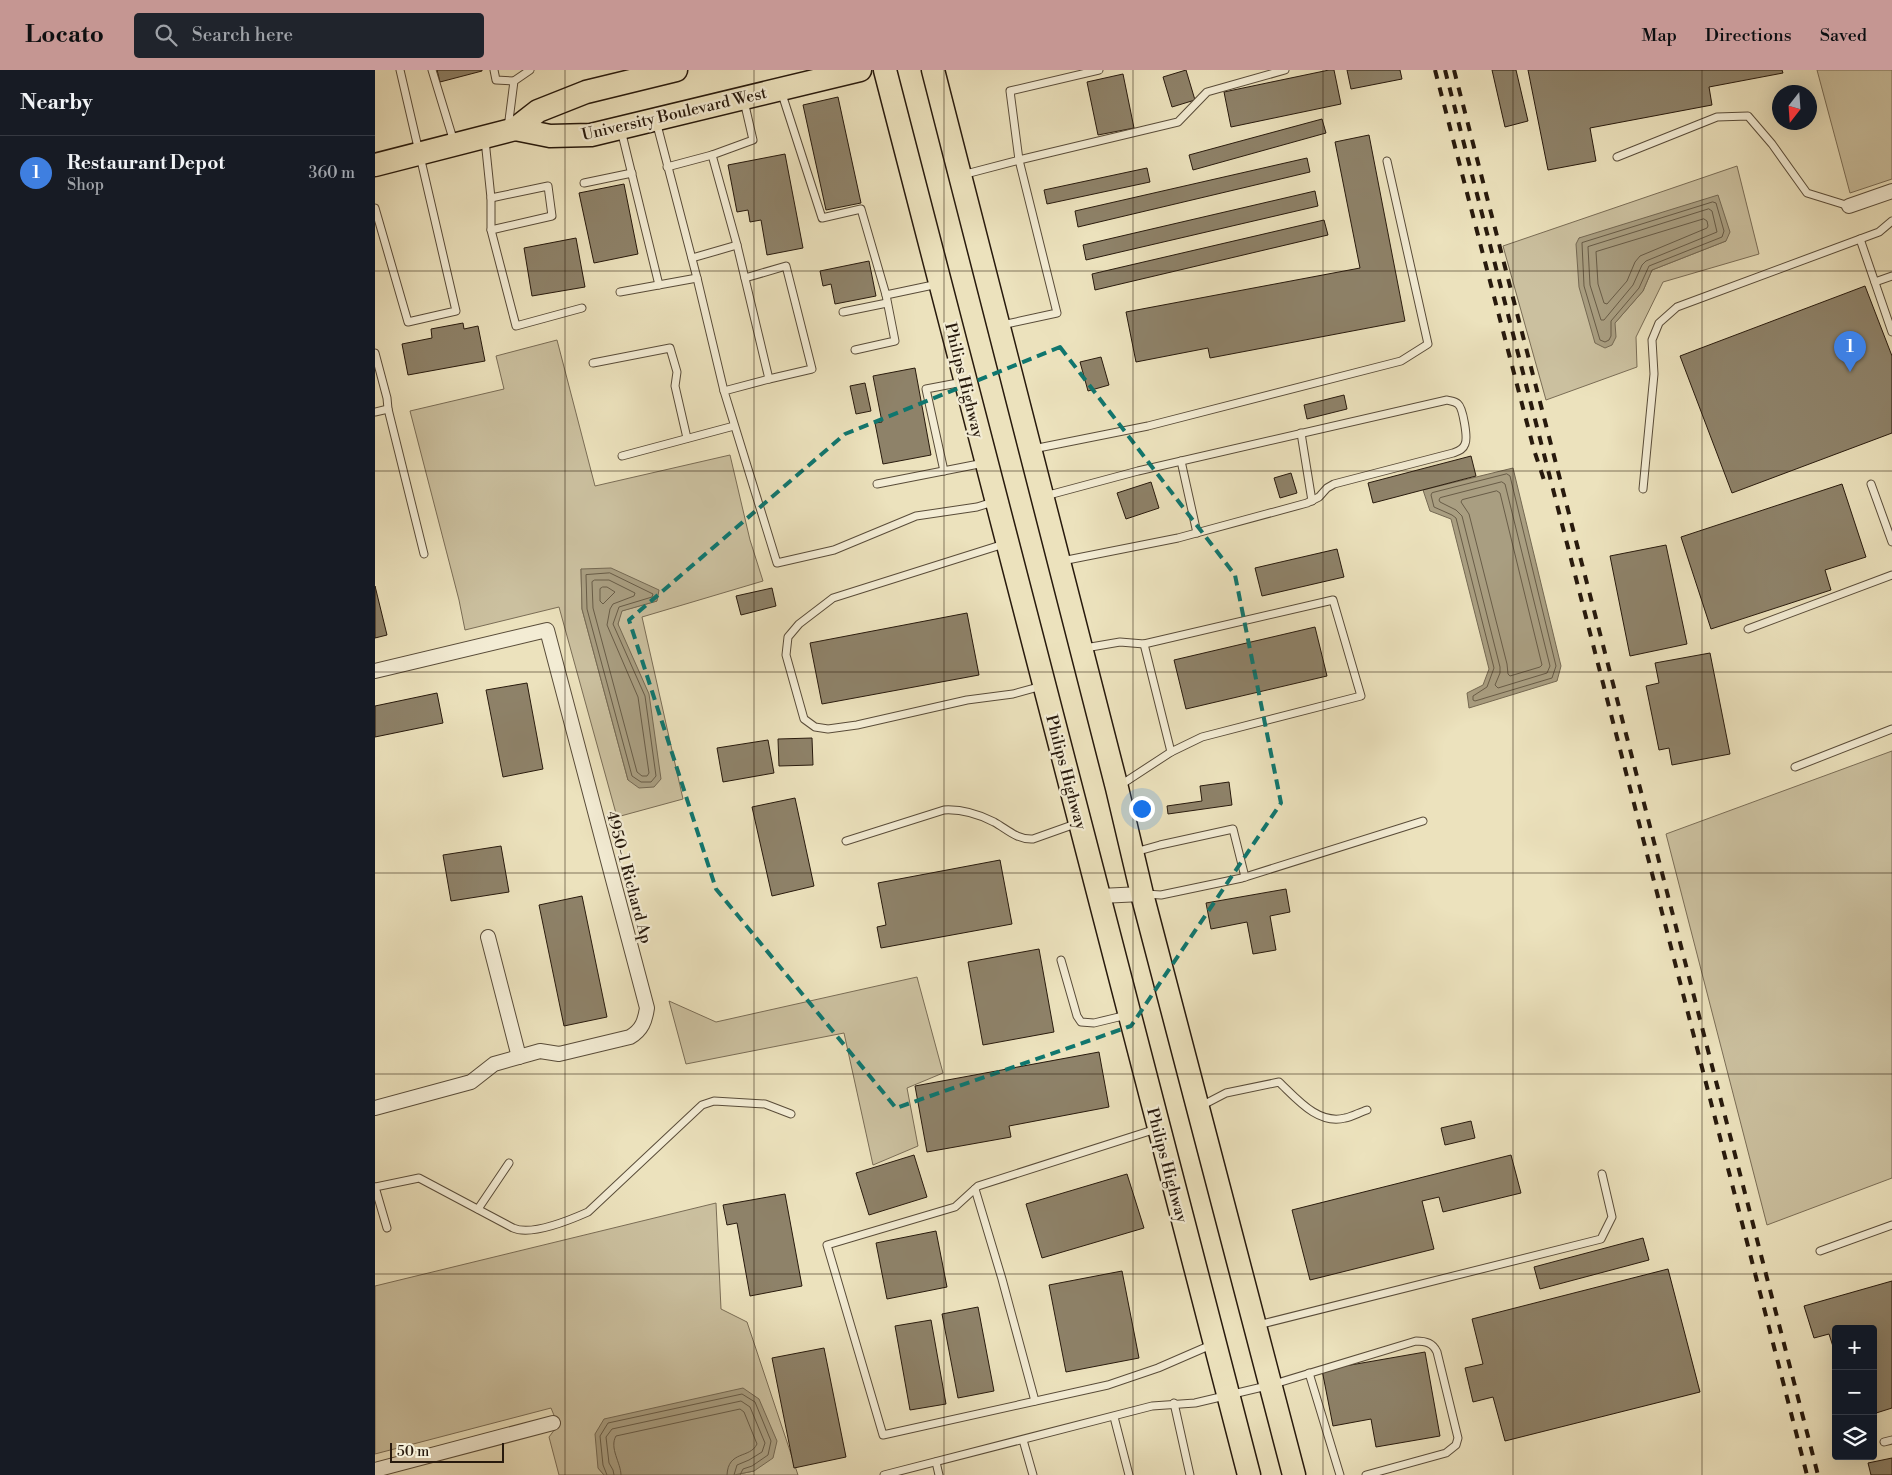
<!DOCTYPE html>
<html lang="en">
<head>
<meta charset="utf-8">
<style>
	body { margin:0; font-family:"Libre Bodoni",serif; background:#20242c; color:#f1f3f6 }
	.controls { position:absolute; right:15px; bottom:15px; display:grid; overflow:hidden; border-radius:5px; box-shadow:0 5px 20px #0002 }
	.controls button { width:45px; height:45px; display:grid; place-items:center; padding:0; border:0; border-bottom:1px solid #363941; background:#171b24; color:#f1f3f6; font:25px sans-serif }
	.compass { position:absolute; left:1397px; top:15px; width:45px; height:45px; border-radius:50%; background:#171b24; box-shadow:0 5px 20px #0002; rotate:197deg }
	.scale { position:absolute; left:15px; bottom:12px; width:114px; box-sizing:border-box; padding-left:5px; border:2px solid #281a0d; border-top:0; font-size:14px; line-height:18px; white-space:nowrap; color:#281a0d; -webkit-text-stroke:4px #f3ecd4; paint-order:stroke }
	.you { position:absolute; left:766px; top:738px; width:18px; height:18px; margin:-12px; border:4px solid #fff; border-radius:50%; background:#1a73e8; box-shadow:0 0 0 8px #1a73e833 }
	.badge { display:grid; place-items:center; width:32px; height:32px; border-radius:50%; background:#c59692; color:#fff; font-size:16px; font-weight:700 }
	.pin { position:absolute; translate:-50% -41px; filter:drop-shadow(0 1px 2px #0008) }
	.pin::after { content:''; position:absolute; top:26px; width:18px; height:15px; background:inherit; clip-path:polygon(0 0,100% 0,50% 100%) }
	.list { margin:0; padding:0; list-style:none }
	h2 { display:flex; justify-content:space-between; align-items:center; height:65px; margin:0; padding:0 20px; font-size:21px }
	h2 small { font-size:16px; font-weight:400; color:#9ea1a6 }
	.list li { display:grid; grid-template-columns:32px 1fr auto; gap:15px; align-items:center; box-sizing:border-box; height:75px; padding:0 20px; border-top:1px solid #363941 }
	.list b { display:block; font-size:19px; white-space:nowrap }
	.list p { margin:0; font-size:16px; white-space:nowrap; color:#9ea1a6 }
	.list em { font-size:16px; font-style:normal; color:#9ea1a6 }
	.icon { flex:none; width:28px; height:28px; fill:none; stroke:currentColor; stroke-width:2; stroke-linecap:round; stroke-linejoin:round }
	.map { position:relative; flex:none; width:1517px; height:1405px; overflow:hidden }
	header { display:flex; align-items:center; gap:30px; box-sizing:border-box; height:70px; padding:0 25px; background:#c59692; color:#111 }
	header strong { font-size:24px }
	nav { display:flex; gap:28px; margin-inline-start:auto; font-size:18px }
	.search { width:350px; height:45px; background:#20242c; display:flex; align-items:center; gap:12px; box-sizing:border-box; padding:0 18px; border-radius:5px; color:#9ea1a6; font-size:19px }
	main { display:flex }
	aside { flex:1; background:#171b24 }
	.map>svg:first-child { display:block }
	.green { fill:#cbc09f; stroke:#7a6d56; fill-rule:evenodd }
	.water { fill:#a99e81; stroke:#756953 }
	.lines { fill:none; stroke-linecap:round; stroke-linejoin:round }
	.shore { stroke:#685c47; stroke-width:1 }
	.building { fill:#8e8269; stroke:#281a0d }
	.lane-casing { stroke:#594c39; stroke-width:9 }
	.street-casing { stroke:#594c39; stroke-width:16 }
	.primary-casing { stroke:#281a0d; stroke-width:25 }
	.lane { stroke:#f3ecd4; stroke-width:7 }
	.street { stroke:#f3ecd4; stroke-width:14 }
	.primary { stroke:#ece2bd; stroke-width:22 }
	.rail { stroke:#281a0d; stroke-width:4; stroke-dasharray:9 9; stroke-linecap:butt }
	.marked { fill:none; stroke:#0f766e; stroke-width:4; stroke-dasharray:10 6; stroke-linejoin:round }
	.grid { fill:none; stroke:#281a0d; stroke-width:1; stroke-opacity:0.55 }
	.labels { text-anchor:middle; stroke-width:4.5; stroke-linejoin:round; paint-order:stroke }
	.street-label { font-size:16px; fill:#281a0d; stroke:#f3ecd4 }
</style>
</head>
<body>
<header>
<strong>Locato</strong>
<div class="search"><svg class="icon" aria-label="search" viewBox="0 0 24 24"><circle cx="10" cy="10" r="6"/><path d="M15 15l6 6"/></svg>Search here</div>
<nav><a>Map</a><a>Directions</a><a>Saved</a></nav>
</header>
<main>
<aside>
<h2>Nearby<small></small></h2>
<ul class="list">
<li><span class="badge" style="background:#3f7fe0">1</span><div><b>Restaurant Depot</b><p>Shop</p></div><em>360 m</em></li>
</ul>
</aside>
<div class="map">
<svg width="1517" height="1405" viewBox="0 0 1517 1405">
	<rect width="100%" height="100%" fill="#ece2bd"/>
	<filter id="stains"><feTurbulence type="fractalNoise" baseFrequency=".004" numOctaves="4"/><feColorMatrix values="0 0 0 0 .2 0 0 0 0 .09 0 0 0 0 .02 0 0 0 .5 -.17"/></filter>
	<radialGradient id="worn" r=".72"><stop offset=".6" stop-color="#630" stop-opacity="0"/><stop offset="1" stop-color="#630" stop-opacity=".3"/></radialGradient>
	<g class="green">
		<polygon points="1442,0 1517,0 1517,109 1475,123"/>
		<path d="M1362 96 1384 184 1288 212 1261 267 1262 297 1171 330 1128 176ZM1204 168 1351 171 1277 200 1268 221 1240 253Z"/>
		<path d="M182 270 220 416 355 385 375 470 388 511 267 547 308 729 242 747 184 537 90 560 84 530 35 341 129 319 121 286ZM206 499 282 531 246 541 243 554 253 710 207 539Z"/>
		<polygon points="1517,681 1517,1108 1392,1155 1291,764"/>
		<polygon points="542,907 568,1003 532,1018 543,1076 498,1095 469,963 311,994 294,931 341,952"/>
		<polygon points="341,1133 346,1239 372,1252 423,1405 359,1405 379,1401 223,1398 229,1405 184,1405 174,1367 183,1355 176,1338 0,1384 0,1216"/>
	</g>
	<g class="water">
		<polygon points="1343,125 1355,162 1351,171 1277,200 1268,221 1240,253 1241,267 1237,275 1230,278 1220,273 1204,217 1201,174 1204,168"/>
		<polygon points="1138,398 1186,596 1182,611 1094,638 1092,623 1108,615 1114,599 1076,449 1055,441 1048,420"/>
		<polygon points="236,498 284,520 282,531 247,541 243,554 274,624 286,709 279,717 264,718 253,710 207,539 206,499"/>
		<polygon points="368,1318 384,1329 402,1371 398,1388 379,1401 359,1405 229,1405 223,1398 220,1364 229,1349"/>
	</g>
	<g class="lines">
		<g class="shore">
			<polygon points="1338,132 1341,133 1349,161 1347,167 1274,196 1264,218 1236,251 1236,266 1234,270 1230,272 1225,270 1209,216 1207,173"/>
			<polygon points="1334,139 1337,141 1342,162 1271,191 1267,195 1258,215 1229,250 1226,250 1215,215 1213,177"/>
			<polygon points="1329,149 1332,151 1333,156 1332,158 1265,186 1260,192 1252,211 1232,234 1229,233 1223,214 1221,182"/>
			<polygon points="1132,404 1135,406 1181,596 1177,608 1100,631 1098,630 1098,626 1112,617 1119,598 1081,448 1077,445 1059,437 1056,425 1057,423"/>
			<polygon points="1127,412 1130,414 1175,596 1172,603 1123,618 1120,615 1125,603 1125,597 1087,446 1081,440 1065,432 1064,430 1065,428"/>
			<polygon points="1122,421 1125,423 1167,595 1165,597 1135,606 1133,604 1132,594 1094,444 1086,432 1087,430"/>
			<polygon points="235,503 278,524 277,527 244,537 238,554 270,626 281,706 276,712 266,712 257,706 212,539 211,505"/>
			<polygon points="220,510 234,510 260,523 259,526 238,534 235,539 232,555 263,627 274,703 272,706 267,706 262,702 218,538 217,512"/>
			<polygon points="228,517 232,517 240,522 228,534 225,531 225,519"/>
			<polyline points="232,1405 228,1395 225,1366 233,1353 367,1324 380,1332 396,1371 393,1385 377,1396 368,1399 365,1405"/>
			<polyline points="239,1405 238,1400 234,1393 231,1367 237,1359 366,1331 375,1337 390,1373 387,1382 374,1390 362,1395 359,1405"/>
			<path d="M246 1405C246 1393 234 1378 241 1366L365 1339 369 1342 382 1374C375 1389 353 1380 352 1405"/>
		</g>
	</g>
	<g class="building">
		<polygon points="62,0 107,0 107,1 65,12"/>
		<polygon points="811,0 820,30 797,37 788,7"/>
		<polygon points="954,0 959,0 966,34 856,57 849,22"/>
		<polygon points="972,0 1025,0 1027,9 976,19"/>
		<polygon points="1117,0 1141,0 1153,51 1130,57"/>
		<polygon points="1153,0 1407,0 1408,3 1334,17 1337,35 1215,58 1221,91 1173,100"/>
		<polygon points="748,4 759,58 723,65 712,12"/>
		<polygon points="463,27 486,133 451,140 428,35"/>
		<polygon points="947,49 951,63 818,100 814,85"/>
		<polygon points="994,65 1030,251 835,288 833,278 761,292 751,242 985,198 960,72"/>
		<polygon points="410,84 428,178 392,185 386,150 375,152 373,140 362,142 353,95"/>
		<polygon points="932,88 935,102 703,157 700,141"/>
		<polygon points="772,98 775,112 672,134 669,120"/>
		<polygon points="249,114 263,184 219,193 204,123"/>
		<polygon points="940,121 943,136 711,190 708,175"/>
		<polygon points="949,150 953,165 720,220 717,204"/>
		<polygon points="201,168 210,217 157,226 149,178"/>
		<polygon points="494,191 501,226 460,234 456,214 448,216 445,201"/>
		<polygon points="1490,216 1517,286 1517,363 1357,423 1305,286"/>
		<polygon points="88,253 89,259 103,256 110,291 33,305 27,274 57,268 56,259"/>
		<polygon points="726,287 734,315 713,321 705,292"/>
		<polygon points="540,298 556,385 508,394 500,353 507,352 498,306"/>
		<polygon points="490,313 496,341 481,344 475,316"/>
		<polygon points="969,325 972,339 932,349 929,335"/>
		<polygon points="1096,386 1101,406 998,433 993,413"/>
		<polygon points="916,403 922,423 905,428 899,408"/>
		<polygon points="776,412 784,438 751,449 742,423"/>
		<polygon points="1467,414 1491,487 1450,500 1456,520 1336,559 1306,467"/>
		<polygon points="1291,475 1312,574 1255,586 1235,486"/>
		<polygon points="962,479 969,507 887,526 880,498"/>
		<polygon points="0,516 12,565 0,568"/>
		<polygon points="397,518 401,536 366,545 361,526"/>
		<polygon points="592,543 604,605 447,634 435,573"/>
		<polygon points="940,557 952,606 811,639 799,590"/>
		<polygon points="1335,583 1355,684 1297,695 1294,678 1284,680 1271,616 1284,613 1280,593"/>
		<polygon points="152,613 168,699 128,707 111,620"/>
		<polygon points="62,623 68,653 0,667 0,636"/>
		<polygon points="437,668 438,695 404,696 403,669"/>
		<polygon points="393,670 399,703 348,712 342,678"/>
		<polygon points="854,712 857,735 793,744 792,736 827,731 825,716"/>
		<polygon points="420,728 439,816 397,826 377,737"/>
		<polygon points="126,776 134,822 76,831 68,785"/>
		<polygon points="625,790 637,854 506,878 502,857 511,855 503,813"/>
		<polygon points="911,819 915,842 895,846 901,880 878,884 872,852 836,859 831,833"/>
		<polygon points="207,826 232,947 189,956 164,835"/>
		<polygon points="664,879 679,962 608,975 593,892"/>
		<polygon points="724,982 734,1037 634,1056 636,1067 552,1082 540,1016"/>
		<polygon points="1096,1051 1100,1068 1070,1075 1066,1058"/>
		<polygon points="539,1085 552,1127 494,1145 481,1103"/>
		<polygon points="1136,1085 1146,1123 1068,1142 1064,1127 1047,1131 1059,1179 935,1210 917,1140"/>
		<polygon points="752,1104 769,1158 667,1188 651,1134"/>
		<polygon points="410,1124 427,1216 375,1226 362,1153 352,1155 348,1135"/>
		<polygon points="561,1161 572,1217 512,1229 501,1173"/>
		<polygon points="1268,1168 1274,1190 1165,1219 1159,1197"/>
		<polygon points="1293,1199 1325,1322 1130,1371 1118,1327 1098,1332 1090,1298 1108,1294 1097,1249"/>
		<polygon points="747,1201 764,1288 691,1302 674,1215"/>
		<polygon points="1517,1211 1517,1338 1498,1344 1498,1259 1461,1259 1461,1286 1454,1264 1439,1268 1429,1236"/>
		<polygon points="603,1237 619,1321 583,1328 567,1244"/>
		<polygon points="556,1250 571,1334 535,1340 520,1256"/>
		<polygon points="449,1278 471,1387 419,1398 397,1288"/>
		<polygon points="1050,1282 1065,1366 1001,1377 996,1349 958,1356 947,1300"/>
		<polygon points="1517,1388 1517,1405 1496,1405 1493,1393"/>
	</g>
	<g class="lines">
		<g class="lane-casing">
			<g id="lane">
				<polyline points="57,0 79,72"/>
				<polyline points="119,0 121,10 139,11"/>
				<polyline points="406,21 447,148 486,139 511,225 563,214"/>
				<polyline points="369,31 378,70 337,85 362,175 394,309 349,321 402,493 459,480 541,446 602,437 618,432"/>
				<polyline points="281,51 322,208 349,321"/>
				<polyline points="133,58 139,11 155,0"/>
				<polyline points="246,60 284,215"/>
				<polyline points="110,70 116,128 116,160 141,256 207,238"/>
				<polyline points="1242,87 1342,47 1373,46 1397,74 1432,123 1474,136"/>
				<polyline points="292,97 337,85"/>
				<polyline points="587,105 644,90 635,21 724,0"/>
				<polyline points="209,113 257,103"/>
				<polyline points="116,128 173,116 177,146 116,160"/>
				<polyline points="0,138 33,252 81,241 25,0"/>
				<polyline points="1485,169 1517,262"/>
				<polyline points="317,188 362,175"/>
				<polyline points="370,208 411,196 437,299 394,309"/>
				<polyline points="1500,212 1517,206"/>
				<polyline points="245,222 322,208"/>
				<polyline points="468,242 512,233"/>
				<polyline points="627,255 682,243 644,90 803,52 832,22 910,0"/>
				<polyline points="480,280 520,271 511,225"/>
				<polyline points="0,283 12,328 13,339 0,342"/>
				<polyline points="218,293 295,278 302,302 300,316 312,368"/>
				<polyline points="13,339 49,484"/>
				<polyline points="926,363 937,431"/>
				<polyline points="658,379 773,356 1026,291 1053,274 1012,91"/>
				<polyline points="247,386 359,356"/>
				<polyline points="806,391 822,463"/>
				<polyline points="569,401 551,319 588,312"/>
				<polyline points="502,414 609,393"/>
				<polyline points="1496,414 1517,472"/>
				<polyline points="1268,419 1279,304 1277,270 1284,253 1302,237 1504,162 1517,151"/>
				<path d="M670 426 763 401 1072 330C1075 331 1080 331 1083 334 1088 338 1093 368 1090 374 1088 380 1083 381 1078 383L959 414 952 418 944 427 932 433 803 468 687 491"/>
				<polyline points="629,474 458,528 424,554 413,567 411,585 429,649 440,657 453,659 482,655 592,630 638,624 667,616"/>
				<polyline points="1373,559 1517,505"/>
				<polyline points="769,574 796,682"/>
				<polyline points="710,578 745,572 769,574 958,530 986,626 827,667 796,682 744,716"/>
				<polyline points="1420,697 1517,659"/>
				<path d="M471 771 569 740C586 739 603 744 619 752 632 759 642 770 658 769L703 753"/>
				<polyline points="760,782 785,775 858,759 870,807"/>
				<polyline points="770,824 786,825 867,808 1048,751"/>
				<polyline points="686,890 702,946 706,952 719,953 752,945"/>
				<path d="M826 1036 851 1023 904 1012C922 1029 943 1055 970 1048 977 1047 985 1042 992 1040"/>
				<polyline points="781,1059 603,1116 580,1137 452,1175 508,1365 733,1315 783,1298 836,1275"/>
				<path d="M0 1117 44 1108 138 1158C156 1166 195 1150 213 1142L327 1035 339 1031 390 1034 416 1044"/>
				<polyline points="0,1117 12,1158"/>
				<polyline points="600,1119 627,1209 660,1331"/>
				<polyline points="103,1139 134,1093"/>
				<polyline points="1445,1181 1517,1155"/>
				<polyline points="883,1255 1226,1169 1237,1147 1227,1104"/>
				<polyline points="934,1303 965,1405"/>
				<polyline points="799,1333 815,1405"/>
				<polyline points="739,1347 754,1405"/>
				<polyline points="648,1370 658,1405"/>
				<polyline points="1509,1372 1517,1370"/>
				<polyline points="561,1392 564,1405"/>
				<path d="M509 1405 777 1336 820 1333 837 1329 896 1315 1041 1271C1051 1271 1058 1273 1062 1282L1083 1368 1081 1375 1071 1383 991 1405"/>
			</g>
		</g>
		<g class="street-casing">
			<g id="street">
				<polyline points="1474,136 1517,121"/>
				<path d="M0 601 172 560 272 938C270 951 267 960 255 967L184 984 165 981 119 994 96 1012 0 1038"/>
				<polyline points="725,826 767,824"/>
				<polyline points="113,867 144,987"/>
				<polyline points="0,1400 178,1353"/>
			</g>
		</g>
		<g class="primary-casing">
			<g id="primary">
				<polyline points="510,0 874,1405"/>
				<polyline points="558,0 742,718 767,824 919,1405"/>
				<polyline points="140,59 175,66 216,65 485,0"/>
				<polyline points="0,95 140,59 163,41 211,22 301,0"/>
			</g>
		</g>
		<use href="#lane" class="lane"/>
		<use href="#street" class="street"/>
		<use href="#primary" class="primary"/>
		<g class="rail">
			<polyline points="1060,0 1159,380 1170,413"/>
			<polyline points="1070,0 1432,1405"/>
			<polyline points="1079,0 1443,1405"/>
		</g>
	</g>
	<path class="marked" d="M685 277 860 505 906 733 756 956 521 1038 341 819 254 550 470 364Z"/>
	<path class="grid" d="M190 0V1405M379 0V1405M569 0V1405M758 0V1405M948 0V1405M1138 0V1405M1327 0V1405M0 201H1517M0 401H1517M0 602H1517M0 803H1517M0 1004H1517M0 1204H1517"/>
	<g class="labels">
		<g class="street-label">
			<text transform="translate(299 43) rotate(-13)" y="6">University Boulevard West</text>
			<text transform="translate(590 310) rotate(76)" y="6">Philips Highway</text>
			<text transform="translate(692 702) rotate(75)" y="6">Philips Highway</text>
			<text transform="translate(255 807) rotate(75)" y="6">4950-1 Richard Ap</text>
			<text transform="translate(793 1095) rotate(75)" y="6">Philips Highway</text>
		</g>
	</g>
	<rect width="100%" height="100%" filter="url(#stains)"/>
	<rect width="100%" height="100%" fill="url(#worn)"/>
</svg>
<div class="controls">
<button>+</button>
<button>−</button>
<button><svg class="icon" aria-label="layers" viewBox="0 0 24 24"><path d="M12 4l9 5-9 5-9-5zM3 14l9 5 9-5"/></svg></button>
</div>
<svg class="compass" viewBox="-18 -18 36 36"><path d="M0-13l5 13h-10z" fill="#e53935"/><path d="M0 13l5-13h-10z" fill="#9ea1a6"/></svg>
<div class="scale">50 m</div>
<div class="you"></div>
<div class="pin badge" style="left:1475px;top:302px;background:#3f7fe0">1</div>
</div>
</main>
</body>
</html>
